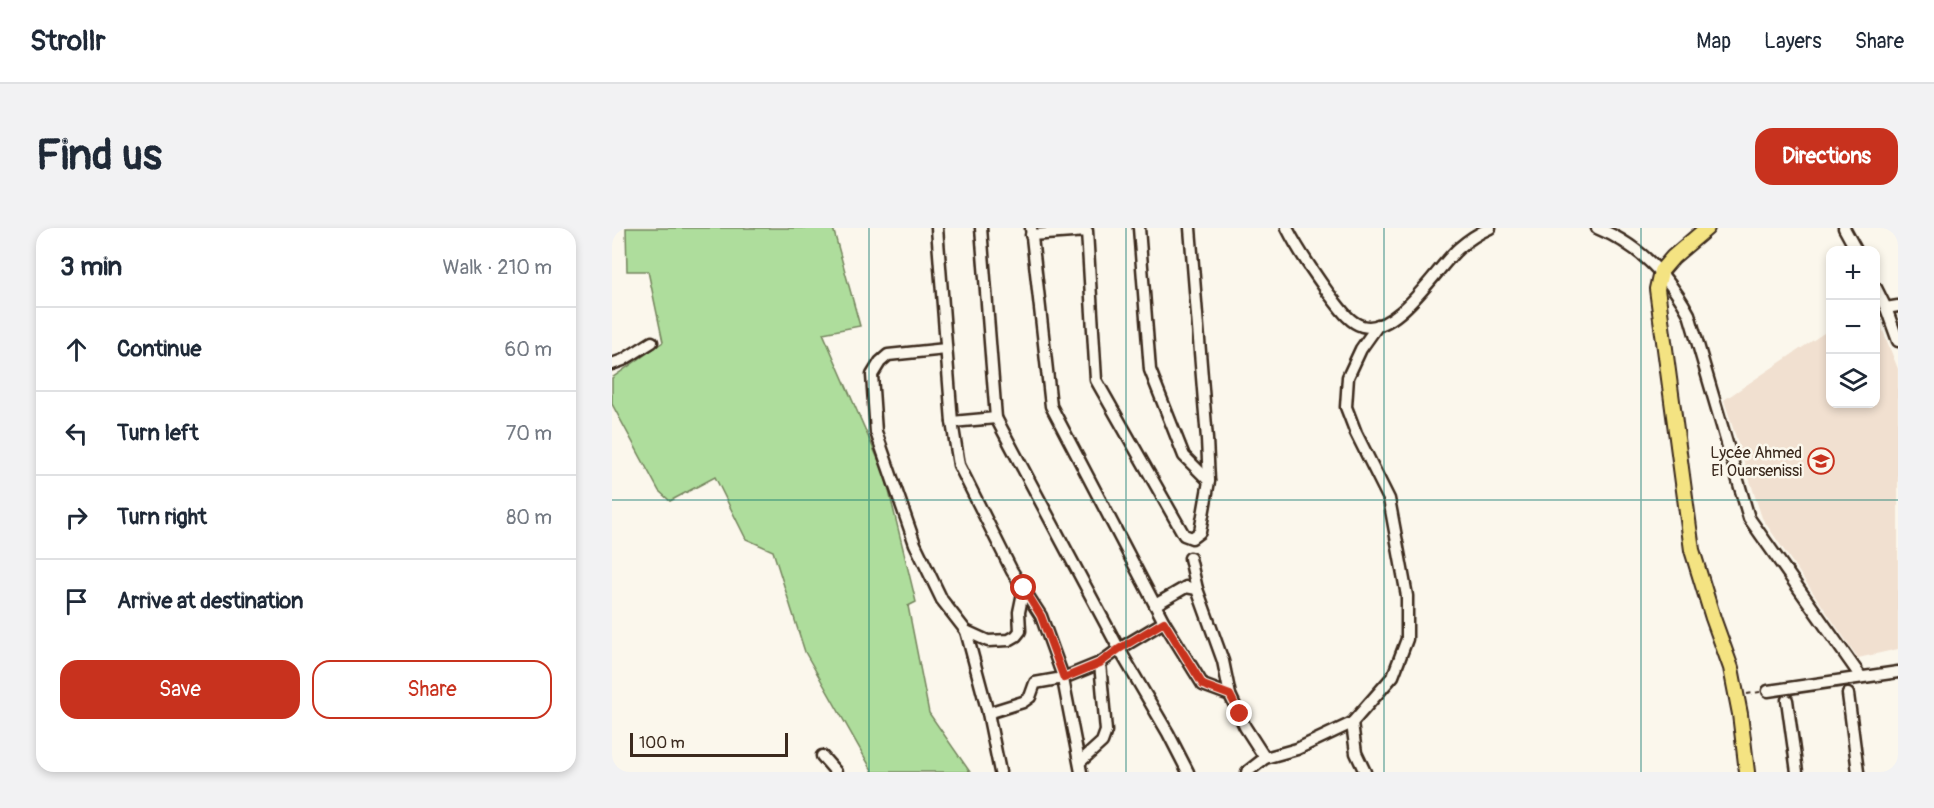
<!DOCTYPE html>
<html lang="en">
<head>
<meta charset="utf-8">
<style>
	body { margin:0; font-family:Pangolin,sans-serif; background:#f2f2f3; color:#1f2937 }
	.controls { position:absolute; right:18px; top:18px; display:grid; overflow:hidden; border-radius:12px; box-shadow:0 3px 9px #0003 }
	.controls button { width:54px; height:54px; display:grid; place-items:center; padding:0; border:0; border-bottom:2px solid #e0e1e3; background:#fff; color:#1f2937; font:30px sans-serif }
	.scale { position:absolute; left:18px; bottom:15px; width:158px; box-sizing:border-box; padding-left:6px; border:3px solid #3b2a1e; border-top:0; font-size:16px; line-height:21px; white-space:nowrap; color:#3b2a1e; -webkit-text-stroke:4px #fbf7ec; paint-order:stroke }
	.stop { position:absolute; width:18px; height:18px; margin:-14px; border:4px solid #c8321e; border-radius:50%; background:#fff }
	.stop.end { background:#c8321e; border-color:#fff; box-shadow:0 2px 6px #0008 }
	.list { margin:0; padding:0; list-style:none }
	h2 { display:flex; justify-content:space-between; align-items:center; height:78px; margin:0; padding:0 24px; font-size:26px }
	h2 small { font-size:20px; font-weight:400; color:#747a83 }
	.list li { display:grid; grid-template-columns:39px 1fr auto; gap:18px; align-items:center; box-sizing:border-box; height:84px; padding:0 24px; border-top:2px solid #e0e1e3 }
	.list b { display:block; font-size:22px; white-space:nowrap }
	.list em { font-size:20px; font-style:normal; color:#747a83 }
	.actions { display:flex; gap:12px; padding:18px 24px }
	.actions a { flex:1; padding:14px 0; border:2px solid #c8321e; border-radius:18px; text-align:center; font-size:21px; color:#c8321e }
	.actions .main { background:#c8321e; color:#fff }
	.icon { flex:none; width:33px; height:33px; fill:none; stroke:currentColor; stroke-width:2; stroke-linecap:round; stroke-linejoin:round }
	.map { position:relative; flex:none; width:1286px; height:544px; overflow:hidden; border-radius:18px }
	header { display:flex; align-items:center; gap:36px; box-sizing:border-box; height:84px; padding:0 30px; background:#fff; border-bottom:2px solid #e0e1e3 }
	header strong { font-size:28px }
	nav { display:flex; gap:33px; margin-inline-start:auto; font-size:21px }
	.intro { display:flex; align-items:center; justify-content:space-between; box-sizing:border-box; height:144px; padding:0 36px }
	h1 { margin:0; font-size:42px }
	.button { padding:15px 27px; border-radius:18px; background:#c8321e; color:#fff; font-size:21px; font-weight:700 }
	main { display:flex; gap:36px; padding:0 36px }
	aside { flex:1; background:#fff; border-radius:18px; box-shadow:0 3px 9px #0003 }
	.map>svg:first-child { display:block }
	.built { fill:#f1e0d0 }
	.green { fill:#aedd9c; stroke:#74845d; stroke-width:1.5 }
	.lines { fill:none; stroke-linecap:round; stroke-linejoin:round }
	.minor-casing { stroke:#3b2a1e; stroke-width:15 }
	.major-casing { stroke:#3b2a1e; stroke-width:18 }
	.path { stroke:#3b2a1e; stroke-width:2; stroke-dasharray:4.5 4.5; stroke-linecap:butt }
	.minor { stroke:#fbf7ec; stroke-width:10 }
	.major { stroke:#f4e382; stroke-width:14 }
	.route { stroke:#c8321e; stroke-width:8 }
	.grid { fill:none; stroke:#0f766e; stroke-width:1.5; stroke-opacity:0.55 }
	.labels { text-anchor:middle; stroke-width:5; stroke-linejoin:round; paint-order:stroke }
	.poi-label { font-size:16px; fill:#3b2a1e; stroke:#fbf7ec; text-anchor:end }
</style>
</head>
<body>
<header>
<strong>Strollr</strong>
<nav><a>Map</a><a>Layers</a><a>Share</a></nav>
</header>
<div class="intro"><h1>Find us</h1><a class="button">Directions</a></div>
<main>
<aside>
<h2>3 min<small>Walk · 210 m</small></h2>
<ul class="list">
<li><svg class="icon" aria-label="ahead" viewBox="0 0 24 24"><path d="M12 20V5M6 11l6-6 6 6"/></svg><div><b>Continue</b></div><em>60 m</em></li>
<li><svg class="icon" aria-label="left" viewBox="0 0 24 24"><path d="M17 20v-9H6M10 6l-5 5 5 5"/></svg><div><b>Turn left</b></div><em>70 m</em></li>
<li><svg class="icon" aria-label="right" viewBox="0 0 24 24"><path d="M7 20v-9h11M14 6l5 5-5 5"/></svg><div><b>Turn right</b></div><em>80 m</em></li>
<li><svg class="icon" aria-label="arrive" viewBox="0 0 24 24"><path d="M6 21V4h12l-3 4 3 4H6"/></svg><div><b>Arrive at destination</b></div></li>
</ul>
<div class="actions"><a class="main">Save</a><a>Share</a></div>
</aside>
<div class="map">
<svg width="1286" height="544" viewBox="0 0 1286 544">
	<rect width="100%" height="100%" fill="#fbf7ec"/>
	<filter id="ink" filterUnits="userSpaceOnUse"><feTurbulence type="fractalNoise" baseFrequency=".0167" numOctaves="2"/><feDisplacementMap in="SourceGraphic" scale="12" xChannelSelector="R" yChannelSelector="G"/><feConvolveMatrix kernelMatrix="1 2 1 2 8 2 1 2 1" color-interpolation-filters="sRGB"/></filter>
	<g filter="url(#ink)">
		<polygon class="built" points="1264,85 1286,141 1286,421 1246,430 1150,290 1112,172 1218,101 1218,176 1264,176"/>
		<polygon class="green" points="14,0 221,0 248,98 211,105 273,247 304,374 296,378 317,485 358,544 261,544 193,424 161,323 134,311 103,249 58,273 47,263 0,176 0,150 51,114 36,43 15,43"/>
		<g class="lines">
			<g class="minor-casing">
				<g id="minor">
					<polyline points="325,0 340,194 347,237 400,343 429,388 450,446 469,544"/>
					<polyline points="369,0 384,190 507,421 556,505 576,544"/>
					<polyline points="527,0 538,142 572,228 597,253"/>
					<path d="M675 0C687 24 702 45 717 66 726 77 736 94 750 98 785 108 825 39 847 20 856 12 867 5 878 0"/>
					<path d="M985 0C1027 17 1056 47 1077 86L1137 290 1249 449"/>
					<polyline points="1232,0 1244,22"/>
					<polyline points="419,7 475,3 484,152 572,307 580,310 588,304 597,253 595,211 578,0"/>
					<polyline points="1264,60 1274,80 1286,113"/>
					<polyline points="1274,80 1286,78"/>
					<polyline points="334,121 276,127 268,134 260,147 264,204 303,316 330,372 354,403 376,413 397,412 404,408 408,403 407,384 412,360"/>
					<polyline points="0,136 11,132 40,114"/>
					<polyline points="340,194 384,190"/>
					<polyline points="578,330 585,361"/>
					<polyline points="543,377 574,359 585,361 611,433 618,467 633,499 653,530"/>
					<polyline points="552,394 591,457 618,467"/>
					<polyline points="354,403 376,485 388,544"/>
					<polyline points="1156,463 1286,444"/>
					<polyline points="1236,466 1246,544"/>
					<polyline points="1175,472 1185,544"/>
					<polyline points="376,485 411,474 418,469 423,455 451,450 488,435 507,421 552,394 439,178 419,0"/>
					<polyline points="740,495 744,525 753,544"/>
					<polyline points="210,528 224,544"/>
					<polyline points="468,534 490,514 494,503 488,435"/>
					<polyline points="635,544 653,530 685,521 740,495 781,448 795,411 795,368 777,271 744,205 734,179 736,149 749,121 766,97"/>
				</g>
			</g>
			<g class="major-casing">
				<polyline id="major" points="1095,0 1061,29 1049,43 1045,61 1080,322 1101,390 1119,440 1128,486 1135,544"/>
			</g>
			<polyline class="path" points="1135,466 1148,464"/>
			<use href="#minor" class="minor"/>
			<use href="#major" class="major"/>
		</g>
	</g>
	<g class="lines" filter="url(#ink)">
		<polyline class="route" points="412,360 429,388 452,450 488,435 507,421 552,394 591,457 618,467 628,486"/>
	</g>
	<path class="grid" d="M257 0V544M514 0V544M772 0V544M1029 0V544M0 272H1286"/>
	<defs>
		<g id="school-ring" transform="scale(1.35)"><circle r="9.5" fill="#fbf7ec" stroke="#c8321e" stroke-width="1.5"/><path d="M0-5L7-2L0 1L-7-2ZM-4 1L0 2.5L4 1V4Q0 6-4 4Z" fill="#c8321e"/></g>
	</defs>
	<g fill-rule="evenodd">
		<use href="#school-ring" x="1209" y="233"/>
	</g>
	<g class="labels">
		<g class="poi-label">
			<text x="1190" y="230">Lycée Ahmed<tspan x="1190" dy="18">El Ouarsenissi</tspan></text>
		</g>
	</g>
</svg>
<div class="controls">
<button>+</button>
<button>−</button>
<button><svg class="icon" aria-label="layers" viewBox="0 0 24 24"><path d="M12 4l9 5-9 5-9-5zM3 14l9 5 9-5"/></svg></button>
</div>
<div class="scale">100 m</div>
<div class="stop" style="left:412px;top:360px"></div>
<div class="stop end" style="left:628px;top:486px"></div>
</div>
</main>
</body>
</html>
